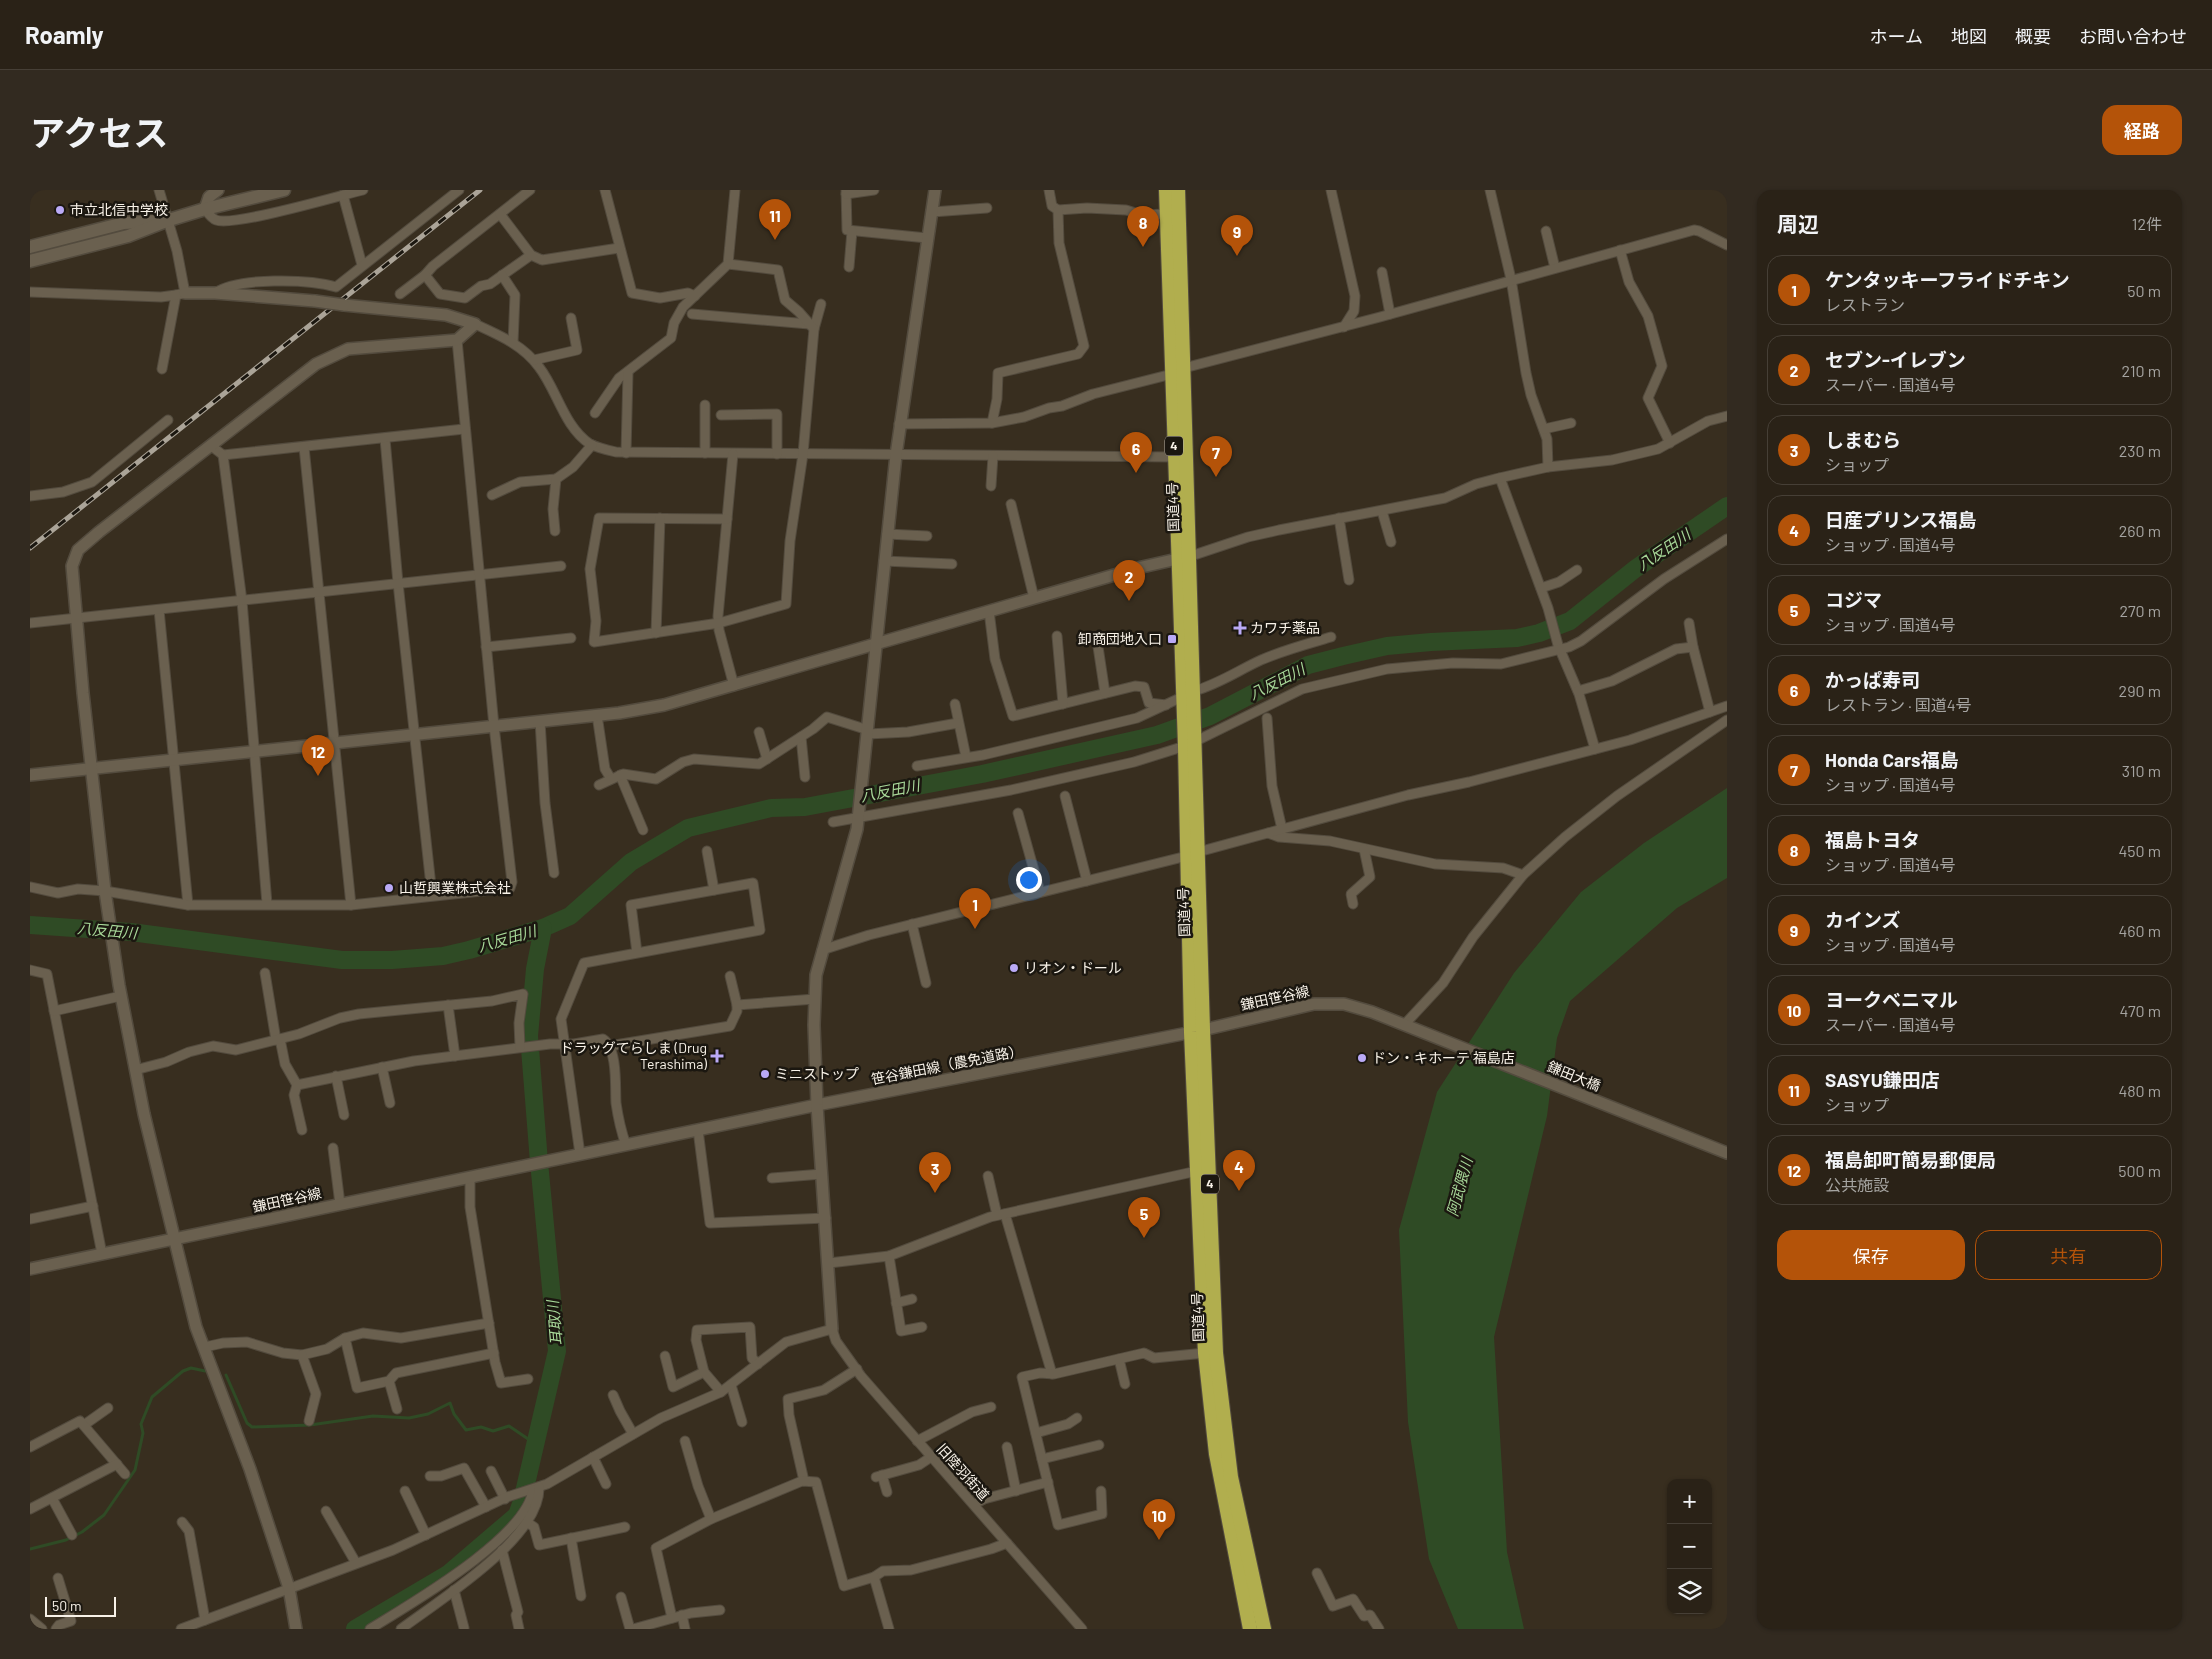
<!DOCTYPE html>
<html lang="ja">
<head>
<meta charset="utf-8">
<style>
	body { margin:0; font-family:Barlow,"Noto Sans JP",sans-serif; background:#322a20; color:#f1f3f6 }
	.controls { position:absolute; right:15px; bottom:15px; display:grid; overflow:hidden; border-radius:10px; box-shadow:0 1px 4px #0004 }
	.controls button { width:45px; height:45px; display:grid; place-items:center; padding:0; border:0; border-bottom:1px solid #463f36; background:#2a2217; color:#f1f3f6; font:25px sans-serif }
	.scale { position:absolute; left:15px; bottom:12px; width:71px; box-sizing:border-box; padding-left:5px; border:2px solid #f8f2e8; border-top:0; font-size:14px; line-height:18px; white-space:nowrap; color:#f8f2e8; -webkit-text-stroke:4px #1b1710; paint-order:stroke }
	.you { position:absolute; left:998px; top:689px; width:18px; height:18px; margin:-12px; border:4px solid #fff; border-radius:50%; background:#1a73e8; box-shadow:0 0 0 8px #1a73e833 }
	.badge { display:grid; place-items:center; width:32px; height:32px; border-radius:50%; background:#b45309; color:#fff; font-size:16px; font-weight:700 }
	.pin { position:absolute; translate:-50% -41px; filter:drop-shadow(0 1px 2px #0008) }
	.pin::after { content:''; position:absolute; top:26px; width:18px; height:15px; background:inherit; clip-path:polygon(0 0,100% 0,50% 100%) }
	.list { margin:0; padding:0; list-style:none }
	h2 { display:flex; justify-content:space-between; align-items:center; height:65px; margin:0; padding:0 20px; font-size:21px }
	h2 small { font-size:16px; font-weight:400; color:#a5a4a1 }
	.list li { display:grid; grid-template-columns:32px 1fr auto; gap:15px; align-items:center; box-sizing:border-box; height:70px; margin:0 10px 10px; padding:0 10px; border:1px solid #463f36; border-radius:15px }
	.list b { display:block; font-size:19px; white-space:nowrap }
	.list p { margin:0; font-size:16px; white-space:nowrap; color:#a5a4a1 }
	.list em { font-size:16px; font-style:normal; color:#a5a4a1 }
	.actions { display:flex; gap:10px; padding:15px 20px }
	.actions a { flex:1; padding:11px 0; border:1px solid #b45309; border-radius:15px; text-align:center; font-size:18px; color:#b45309 }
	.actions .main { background:#b45309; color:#fff }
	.icon { flex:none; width:28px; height:28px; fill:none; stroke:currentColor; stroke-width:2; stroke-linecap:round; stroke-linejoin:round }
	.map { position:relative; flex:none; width:1697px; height:1439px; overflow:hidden; border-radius:15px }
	header { display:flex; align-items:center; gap:30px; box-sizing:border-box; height:70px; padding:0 25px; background:#2a2217; border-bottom:1px solid #463f36 }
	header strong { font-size:24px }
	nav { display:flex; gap:28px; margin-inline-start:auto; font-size:18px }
	.intro { display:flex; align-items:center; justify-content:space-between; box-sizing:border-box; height:120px; padding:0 30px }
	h1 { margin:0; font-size:35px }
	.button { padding:12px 22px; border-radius:15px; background:#b45309; color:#fff; font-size:18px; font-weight:700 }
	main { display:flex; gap:30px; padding:0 30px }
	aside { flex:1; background:#2a2217; border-radius:15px; box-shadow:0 1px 4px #0004 }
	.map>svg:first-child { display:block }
	.water { fill:#2f4b25 }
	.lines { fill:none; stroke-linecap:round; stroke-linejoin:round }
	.stream { stroke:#2f4b25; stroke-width:3 }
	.river { stroke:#2f4b25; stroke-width:18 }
	.minor-casing { stroke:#534b3e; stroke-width:11 }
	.tertiary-casing { stroke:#534b3e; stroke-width:14 }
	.secondary-casing { stroke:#534b3e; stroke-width:15 }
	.trunk-casing { stroke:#534b3e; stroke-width:16 }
	.minor { stroke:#6a604f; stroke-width:9 }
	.tertiary { stroke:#6a604f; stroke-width:11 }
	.secondary { stroke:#6a604f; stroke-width:12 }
	.trunk { stroke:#b1ae4e; stroke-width:14 }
	.rail-casing { stroke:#aba498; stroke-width:5 }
	.rail { stroke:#1b1710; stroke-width:3; stroke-dasharray:9; stroke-linecap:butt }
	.tertiary-bridge-casing { stroke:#534b3e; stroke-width:14; stroke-linecap:butt }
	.tertiary-bridge { stroke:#6a604f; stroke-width:11 }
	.poi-dot { fill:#baaaf6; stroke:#1b1710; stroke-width:2 }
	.labels { text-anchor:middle; stroke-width:5; stroke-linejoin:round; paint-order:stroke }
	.shield { fill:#1b1710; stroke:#b6b0a7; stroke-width:1 }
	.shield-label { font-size:12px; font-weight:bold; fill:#f8f2e8 }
	.poi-label { font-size:14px; fill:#f8f2e8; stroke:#1b1710; text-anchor:start }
	.street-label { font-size:14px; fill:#f8f2e8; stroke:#1b1710 }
	.water-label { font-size:15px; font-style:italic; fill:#a7d798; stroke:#1b1710 }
</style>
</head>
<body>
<header>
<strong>Roamly</strong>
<nav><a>ホーム</a><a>地図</a><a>概要</a><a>お問い合わせ</a></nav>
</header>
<div class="intro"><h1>アクセス</h1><a class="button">経路</a></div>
<main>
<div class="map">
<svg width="1697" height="1439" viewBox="0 0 1697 1439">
	<rect width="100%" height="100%" fill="#382e1f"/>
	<polygon class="water" points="1697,598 1697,688 1647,718 1540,811 1527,848 1517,926 1464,1147 1477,1362 1494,1439 1428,1439 1399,1369 1378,1232 1369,1040 1407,902 1484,783 1551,702 1614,653"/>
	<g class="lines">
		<g class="stream">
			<polyline points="196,1185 217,1233 222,1237 280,1235 343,1226 379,1228 398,1224 420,1213 424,1224 436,1240 451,1237 463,1241 479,1236 504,1253"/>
			<polyline points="0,1359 36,1350 52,1342 74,1325 105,1280 113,1243 111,1234 122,1207 153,1181 161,1178 175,1181"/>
		</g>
		<g class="river">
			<polyline points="0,735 101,742 312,770 362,770 413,766 439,760 513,738 540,726 601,672 658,638 741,618 775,617 952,584 1127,545 1180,526 1278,475 1313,466 1357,456 1401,452 1487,448 1509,443 1540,431 1605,379 1697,316"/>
			<polyline points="325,1439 418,1384 487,1325 492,1311 527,1161 509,972 499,846 505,779 513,738"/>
		</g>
		<g class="minor-casing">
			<g id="minor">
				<polyline points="129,0 147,61 155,103 146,105 132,179"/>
				<polyline points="500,0 403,76 395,85 410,104 435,108 451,96 460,94 501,65"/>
				<polyline points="575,0 602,103 630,108 658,103 665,106"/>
				<polyline points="816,0 817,40 897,48"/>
				<polyline points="1019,0 1022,16 1028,20 1057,18 1096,20 1112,25 1136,24"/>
				<polyline points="1301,0 1325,106 1324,121 1314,137"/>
				<polyline points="1460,0 1481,89 1496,183 1501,205 1517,249 1518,277"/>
				<polyline points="816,4 844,0"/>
				<polyline points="313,5 332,75"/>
				<path d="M175 19C178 23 181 28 186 30 203 37 308 6 333 0"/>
				<polyline points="902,22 957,18"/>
				<polyline points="470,24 501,65 512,70 589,58"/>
				<polyline points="1516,41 1525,78"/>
				<polyline points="1590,60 1599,92 1618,126 1632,176 1618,208 1640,253"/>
				<polyline points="819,77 822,41"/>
				<polyline points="1352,82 1360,124"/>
				<polyline points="472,85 485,105 483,153"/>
				<polyline points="0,102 131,107 146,105"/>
				<path d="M185 103C208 87 279 89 306 97L429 0"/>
				<polyline points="370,104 395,85"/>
				<polyline points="662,124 779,134"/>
				<path d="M445 134C469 145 493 155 509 177 527 200 534 237 560 254 568 258 577 260 586 262L1144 267"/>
				<polyline points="784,139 791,114"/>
				<polyline points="504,170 547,160 541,128"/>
				<polyline points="1154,178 1350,127 1664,40 1669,41 1697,55"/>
				<polyline points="565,223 589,188 641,148 644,133 653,117 698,74 705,0"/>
				<polyline points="691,225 747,224 747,264"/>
				<polyline points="962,233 967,209 968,183 1048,164 1054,156 1029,53 1028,20"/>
				<polyline points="869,234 962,233 994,227 1019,218 1032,216 1063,204 1142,184"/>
				<polyline points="1514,239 1541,233"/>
				<polyline points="355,249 368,393 402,705"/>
				<polyline points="180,255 193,265 434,239"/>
				<polyline points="274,257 321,715"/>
				<polyline points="596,263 598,182"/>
				<polyline points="675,263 675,215"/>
				<polyline points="703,264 688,426 689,440 704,496"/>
				<polyline points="193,265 212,411 237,714"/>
				<polyline points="1470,288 1518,418 1528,455 1549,504 1565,559"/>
				<polyline points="961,296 963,266"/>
				<polyline points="462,305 490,292 526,289"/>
				<polyline points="0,306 33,302 62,292 138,230"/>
				<polyline points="981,314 1004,408"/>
				<polyline points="1352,321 1361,352"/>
				<polyline points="1309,328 1319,390"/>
				<polyline points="697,329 569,328 560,379 566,431 564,452 689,433 756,414 760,351 773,264 784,139 769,122 755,110 748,80 698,74"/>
				<polyline points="525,341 523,319 526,289 543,277 562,255"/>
				<polyline points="857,344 897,346"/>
				<polyline points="1161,366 1218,347 1249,340 1415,308 1446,294 1465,289 1518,277 1582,270 1628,259 1678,231 1697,226"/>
				<polyline points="854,371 922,374"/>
				<polyline points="1511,398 1529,392 1547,380"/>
				<polyline points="129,420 158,715"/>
				<polyline points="959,421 965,469 983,526 1105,496 1114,497 1119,513 1136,515"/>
				<polyline points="0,433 531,376"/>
				<polyline points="1659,433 1663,457 1680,522"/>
				<polyline points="626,443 630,328"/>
				<polyline points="1027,446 1033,514"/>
				<polyline points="1067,450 1075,503"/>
				<polyline points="456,457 541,448"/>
				<path d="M1164 501C1189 494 1209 480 1231 470 1254 460 1277 454 1301 447"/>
				<polyline points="1548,501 1582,491 1646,459 1663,457"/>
				<polyline points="925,514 936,567"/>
				<polyline points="567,525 575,579 581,589"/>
				<polyline points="1237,528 1242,596 1252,639"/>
				<polyline points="510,531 515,613 524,683"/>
				<polyline points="729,542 737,569"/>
				<polyline points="838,544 878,542 928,533"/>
				<polyline points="771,547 775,587"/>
				<polyline points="1166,551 1272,499 1357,479 1423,473 1471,474 1539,457 1551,451 1634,389 1697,349"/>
				<polyline points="887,576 953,565 1107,528 1152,507"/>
				<polyline points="590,585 613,640"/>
				<polyline points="569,595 593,584 626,589 653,572 664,569 729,574 783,539 797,527 838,540"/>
				<polyline points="1035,606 1057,691"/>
				<polyline points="988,623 1010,702"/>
				<polyline points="803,632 981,600 1104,572 1155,556"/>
				<polyline points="1238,643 1249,647 1300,651 1405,674 1473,678 1493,685"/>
				<polyline points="677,661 684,700"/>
				<polyline points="1168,662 1378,605 1439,592 1600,550 1697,516"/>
				<polyline points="0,697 28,703 48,699 75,701 158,715 321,715 480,698 482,692 464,536 427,150"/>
				<polyline points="1323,714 1321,704 1340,687 1334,659"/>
				<polyline points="882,734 896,793"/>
				<polyline points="792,760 839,745 1157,666"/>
				<polyline points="0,780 17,784 72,1064"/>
				<polyline points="235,783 246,850"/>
				<polyline points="700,786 707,815"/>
				<polyline points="418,815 425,866"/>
				<polyline points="24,821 91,806"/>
				<polyline points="1374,835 1413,793 1443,747 1493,685 1535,647 1587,606 1697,530"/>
				<path d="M250 849 255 874 267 895 384 871 520 854H544L573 849C588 859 585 897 586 913 588 927 591 941 596 955"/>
				<polyline points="579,856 700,836 707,821 707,815 785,809"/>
				<polyline points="352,877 360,913"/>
				<polyline points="105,880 136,872 159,862 183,856 206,860 269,844 310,828 329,824 462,811 493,804 489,833 490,857"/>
				<polyline points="306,886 314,925"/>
				<polyline points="267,895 264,905 272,940"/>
				<polyline points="668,940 680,1033 796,1028"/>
				<polyline points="303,958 310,1014"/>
				<polyline points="550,964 531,829 554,773 730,740 723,693 601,715 607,763"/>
				<polyline points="958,986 967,1025"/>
				<polyline points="440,988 440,1017 465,1172 471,1193 498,1189"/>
				<polyline points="742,988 792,984"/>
				<polyline points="975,1024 1022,1184"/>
				<polyline points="0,1029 63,1016"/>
				<polyline points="859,1066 871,1141 892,1137"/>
				<polyline points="799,1073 859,1066 960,1027 1167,981"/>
				<polyline points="866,1113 882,1109"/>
				<polyline points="315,1148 327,1198 359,1191 366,1183 464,1163"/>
				<polyline points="175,1157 193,1153 217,1152 253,1163 272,1165 297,1159 315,1148 333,1143 371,1148 459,1133"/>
				<polyline points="272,1165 286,1204 279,1231"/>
				<polyline points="635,1166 643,1197 674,1182"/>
				<polyline points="1089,1169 1095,1194"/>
				<polyline points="359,1191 367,1219"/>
				<polyline points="701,1195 712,1232"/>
				<polyline points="691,1202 674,1182 666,1150 667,1140 720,1137 722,1168 728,1174"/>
				<polyline points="583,1205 590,1221 603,1244"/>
				<polyline points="54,1235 78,1218"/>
				<polyline points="1006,1243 1038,1234 1047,1228"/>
				<polyline points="655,1251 668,1296 681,1329"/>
				<polyline points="887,1251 942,1222 961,1217"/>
				<polyline points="0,1257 50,1231 95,1284"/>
				<polyline points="977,1257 986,1301"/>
				<polyline points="563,1267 576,1294"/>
				<polyline points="1012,1269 1069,1255"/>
				<polyline points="461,1281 475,1309"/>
				<polyline points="852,1285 857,1302"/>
				<polyline points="400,1286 411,1286 434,1278 456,1317"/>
				<polyline points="846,1287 889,1275 901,1267"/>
				<polyline points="774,1291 759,1225 758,1209 794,1200 827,1179"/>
				<polyline points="375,1301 396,1345"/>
				<polyline points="1071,1301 1072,1324 1028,1335 992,1187 1010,1183 1024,1184 1114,1163 1124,1168 1175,1163"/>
				<polyline points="22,1308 42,1345"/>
				<polyline points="944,1314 954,1309 1018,1292"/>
				<polyline points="0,1319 87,1274"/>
				<polyline points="296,1321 326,1373"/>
				<polyline points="152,1332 159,1341 175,1430"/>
				<polyline points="498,1333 504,1337 509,1355 595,1337"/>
				<polyline points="541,1348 551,1406"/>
				<polyline points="472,1360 488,1422 486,1425 489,1439"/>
				<polyline points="1287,1383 1303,1416 1323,1409 1334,1426 1340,1425 1349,1439"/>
				<polyline points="844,1387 853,1381 881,1380 961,1359 977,1353"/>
				<polyline points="424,1400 434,1438"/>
				<polyline points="591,1407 600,1439"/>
				<polyline points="652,1425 655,1439"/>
				<polyline points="642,1428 626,1358 681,1329 772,1291 786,1292 814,1396 844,1387 859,1439"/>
				<polyline points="0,1429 12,1439"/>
				<polyline points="26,1439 29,1435 41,1431 28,1388"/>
				<polyline points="151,1439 363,1360 477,1307 517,1294 631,1228 691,1202 756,1152 802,1139 806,1151 831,1186 1052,1439"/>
				<path d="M340 1439C380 1414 496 1348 503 1300"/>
				<path d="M371 1439C408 1411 511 1348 509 1297"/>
				<polyline points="603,1439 661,1423 690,1420"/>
			</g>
		</g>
		<g class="tertiary-casing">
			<g id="tertiary">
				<polyline points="175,19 179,7 188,0"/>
				<polyline points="155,103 185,103 285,111"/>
				<polyline points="0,585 589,523 634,515 1112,377 1156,367"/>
				<polyline points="0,1079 787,915 1173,840 1284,814 1314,814 1342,822 1697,963"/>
				<polyline points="802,1139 787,915 784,835 786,785 827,639 866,265 905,0"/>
				<polyline points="266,1439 259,1398 220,1279 166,1137 114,924 89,795 75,701 53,503 42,376 48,360 69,342 286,174 318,159 427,150 445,134 416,125 314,115"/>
			</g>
		</g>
		<g class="secondary-casing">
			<g id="secondary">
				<polyline points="0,57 94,33 126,31"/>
				<polyline points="0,71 98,46 139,30 175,19 254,0"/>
			</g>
		</g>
		<g class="trunk-casing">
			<g id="trunk">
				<polyline points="1136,0 1155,556 1161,842 1175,1163 1186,1264 1220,1439"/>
				<polyline points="1148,0 1173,840 1186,1163 1201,1287 1234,1439"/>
			</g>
		</g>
		<use href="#minor" class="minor"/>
		<use href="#tertiary" class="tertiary"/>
		<use href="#secondary" class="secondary"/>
		<use href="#trunk" class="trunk"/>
		<g class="rail-casing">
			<polyline id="rail" points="0,358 450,0"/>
		</g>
		<use href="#rail" class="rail"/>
		<g class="tertiary-bridge-casing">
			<polyline id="tertiary-bridge" points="285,111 314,115"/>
		</g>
		<use href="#tertiary-bridge" class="tertiary-bridge"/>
	</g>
	<g class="poi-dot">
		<circle cx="30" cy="20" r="5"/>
		<path d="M1207.5 430.5h5v5h5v5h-5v5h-5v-5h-5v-5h5z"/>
		<rect x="1137" y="444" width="10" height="10" rx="2.5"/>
		<circle cx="359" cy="698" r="5"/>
		<circle cx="984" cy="778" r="5"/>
		<path d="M684.5 858.5h5v5h5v5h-5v5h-5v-5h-5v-5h5z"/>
		<circle cx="1332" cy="868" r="5"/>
		<circle cx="735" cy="884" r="5"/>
	</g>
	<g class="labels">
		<g class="shield">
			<rect x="1135" y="246.5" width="18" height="19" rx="4"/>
			<rect x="1171" y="984.5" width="18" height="19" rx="4"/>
		</g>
		<g class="shield-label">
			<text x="1144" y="260">4</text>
			<text x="1180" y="998">4</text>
		</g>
		<g class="poi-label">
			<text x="40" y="25">市立北信中学校</text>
			<text x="1220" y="443">カワチ薬品</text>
			<text x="1132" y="454" text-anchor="end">卸商団地入口</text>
			<text x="369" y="703">山哲興業株式会社</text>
			<text x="994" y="783">リオン・ドール</text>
			<text x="677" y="863" text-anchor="end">ドラッグてらしま (Drug<tspan x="677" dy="16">Terashima)</tspan></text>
			<text x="1342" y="873">ドン・キホーテ 福島店</text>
			<text x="745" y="889">ミニストップ</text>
		</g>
		<g class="street-label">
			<text transform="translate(1143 317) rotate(-92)" y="5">国道4号</text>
			<text transform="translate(1154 722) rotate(-92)" y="5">国道4号</text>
			<text transform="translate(1245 808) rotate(-12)" y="5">鎌田笹谷線</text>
			<text transform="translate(917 875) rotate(-11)" y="5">笹谷鎌田線（農免道路）</text>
			<text transform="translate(1544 886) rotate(22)" y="5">鎌田大橋</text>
			<text transform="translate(257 1010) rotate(-12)" y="5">鎌田笹谷線</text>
			<text transform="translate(1168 1127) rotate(-92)" y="5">国道4号</text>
			<text transform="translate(933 1282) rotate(48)" y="5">旧陸羽街道</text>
		</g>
		<g class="water-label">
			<text transform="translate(1634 360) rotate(-34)" y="5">八反田川</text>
			<text transform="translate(1247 492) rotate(-27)" y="5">八反田川</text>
			<text transform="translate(860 601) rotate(-11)" y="5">八反田川</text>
			<text transform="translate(77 741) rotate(5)" y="5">八反田川</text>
			<text transform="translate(477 749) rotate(-16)" y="5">八反田川</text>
			<text transform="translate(1430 997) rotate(-75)" y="5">阿武隈川</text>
			<text transform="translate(525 1133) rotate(-95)" y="5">耳取川</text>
		</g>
	</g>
</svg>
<div class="controls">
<button>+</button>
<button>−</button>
<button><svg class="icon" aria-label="layers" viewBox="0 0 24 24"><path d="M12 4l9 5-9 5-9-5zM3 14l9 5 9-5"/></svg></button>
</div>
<div class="scale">50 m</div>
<div class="you"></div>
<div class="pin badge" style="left:945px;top:739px">1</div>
<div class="pin badge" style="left:1099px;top:411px">2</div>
<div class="pin badge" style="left:905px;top:1003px">3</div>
<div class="pin badge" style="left:1209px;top:1001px">4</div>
<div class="pin badge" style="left:1114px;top:1048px">5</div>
<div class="pin badge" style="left:1106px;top:283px">6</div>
<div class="pin badge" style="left:1186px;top:287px">7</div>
<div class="pin badge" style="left:1113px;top:57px">8</div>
<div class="pin badge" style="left:1207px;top:66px">9</div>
<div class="pin badge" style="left:1129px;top:1350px">10</div>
<div class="pin badge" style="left:745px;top:50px">11</div>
<div class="pin badge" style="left:288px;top:586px">12</div>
</div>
<aside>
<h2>周辺<small>12件</small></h2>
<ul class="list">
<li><span class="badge">1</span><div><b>ケンタッキーフライドチキン</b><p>レストラン</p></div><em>50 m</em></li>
<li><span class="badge">2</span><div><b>セブン-イレブン</b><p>スーパー · 国道4号</p></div><em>210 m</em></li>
<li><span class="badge">3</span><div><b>しまむら</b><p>ショップ</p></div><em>230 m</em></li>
<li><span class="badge">4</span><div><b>日産プリンス福島</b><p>ショップ · 国道4号</p></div><em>260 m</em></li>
<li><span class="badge">5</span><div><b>コジマ</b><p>ショップ · 国道4号</p></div><em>270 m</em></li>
<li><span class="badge">6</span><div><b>かっぱ寿司</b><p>レストラン · 国道4号</p></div><em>290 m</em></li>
<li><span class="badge">7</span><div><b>Honda Cars福島</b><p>ショップ · 国道4号</p></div><em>310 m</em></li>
<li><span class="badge">8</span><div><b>福島トヨタ</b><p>ショップ · 国道4号</p></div><em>450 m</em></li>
<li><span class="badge">9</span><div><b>カインズ</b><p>ショップ · 国道4号</p></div><em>460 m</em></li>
<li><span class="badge">10</span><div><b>ヨークベニマル</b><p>スーパー · 国道4号</p></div><em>470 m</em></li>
<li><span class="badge">11</span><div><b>SASYU鎌田店</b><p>ショップ</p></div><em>480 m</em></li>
<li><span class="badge">12</span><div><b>福島卸町簡易郵便局</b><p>公共施設</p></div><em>500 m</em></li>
</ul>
<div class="actions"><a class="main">保存</a><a>共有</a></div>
</aside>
</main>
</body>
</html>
